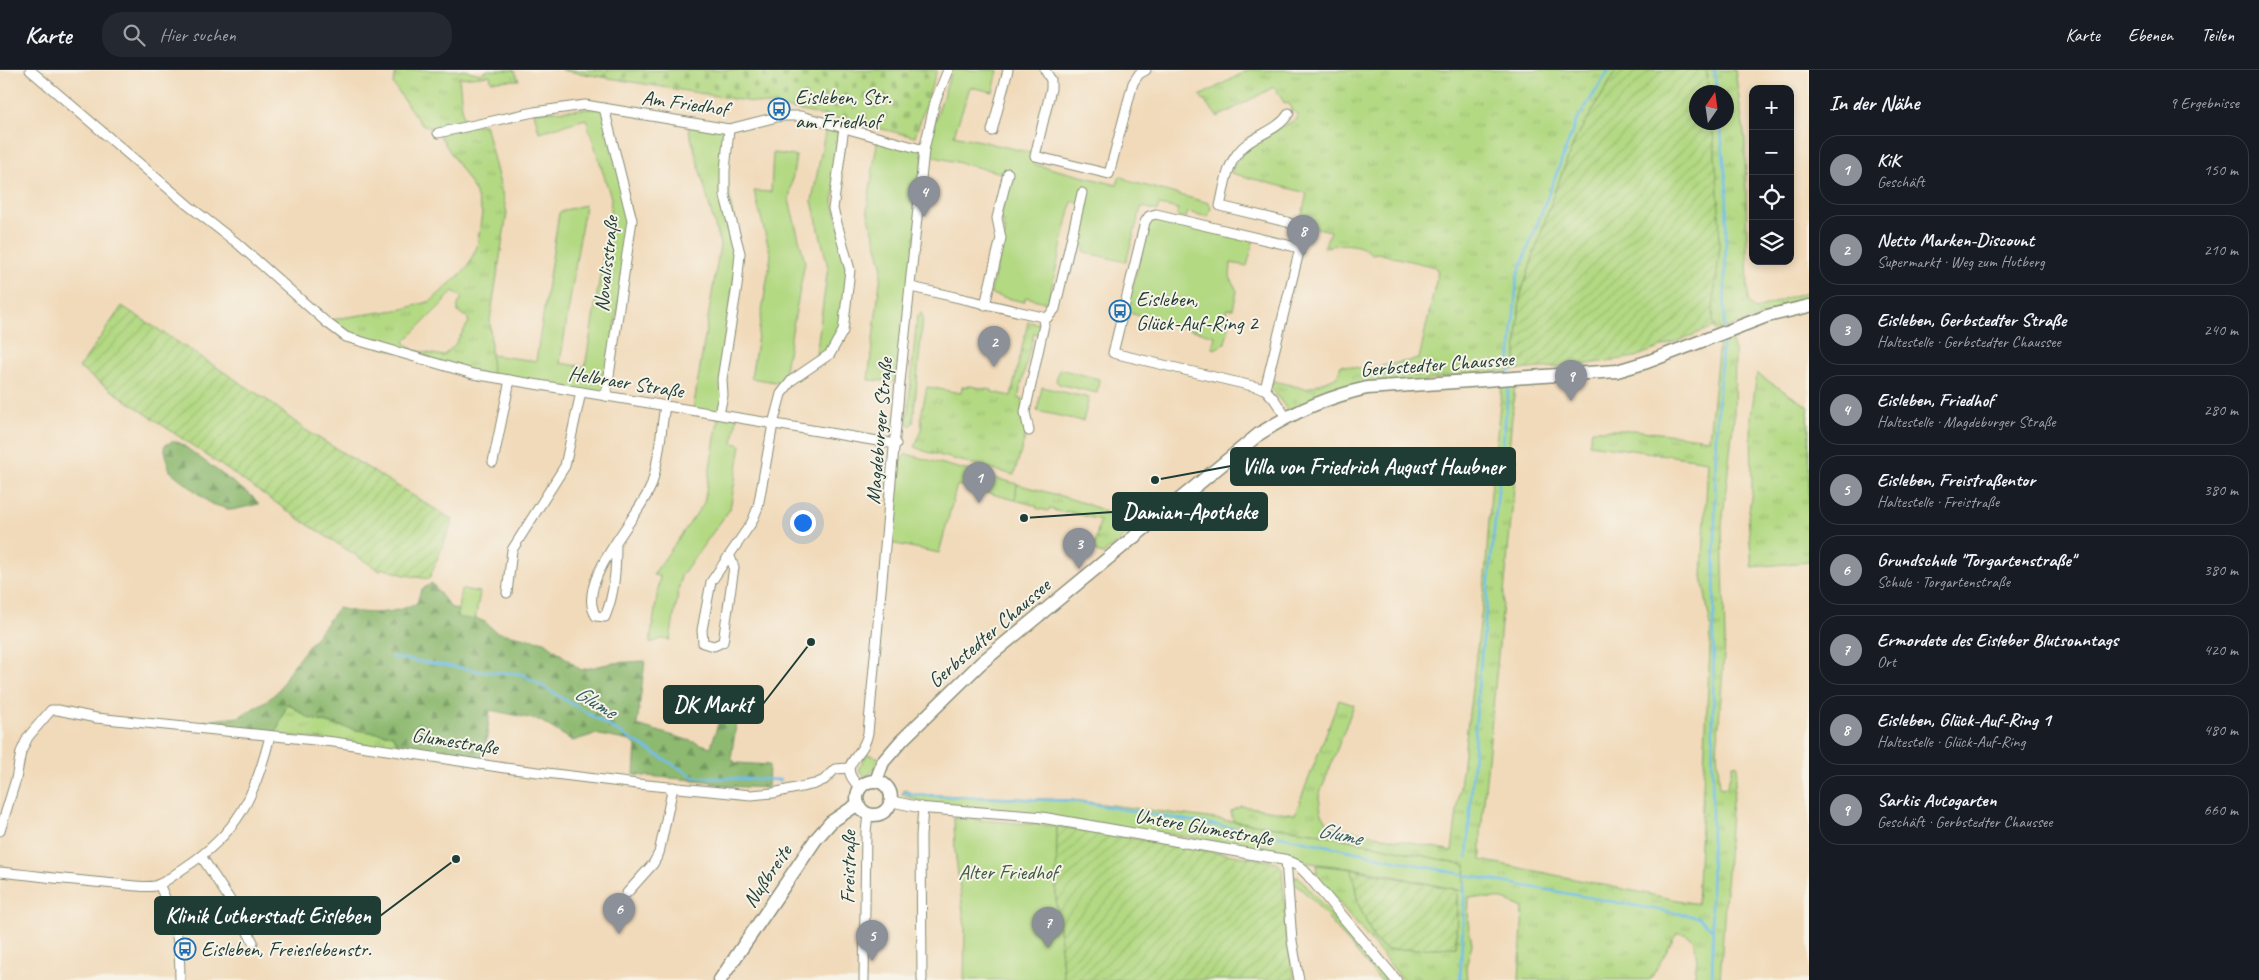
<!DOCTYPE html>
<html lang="de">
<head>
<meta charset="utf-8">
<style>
	body { margin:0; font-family:Caveat,sans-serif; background:#242831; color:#f1f3f6 }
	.controls { position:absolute; right:15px; top:15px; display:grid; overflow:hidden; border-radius:10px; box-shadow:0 2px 8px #0003 }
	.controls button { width:45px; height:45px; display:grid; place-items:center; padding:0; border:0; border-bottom:1px solid #363941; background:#171b24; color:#f1f3f6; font:25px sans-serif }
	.compass { position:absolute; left:1689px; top:15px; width:45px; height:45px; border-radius:50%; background:#171b24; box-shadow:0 2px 8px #0003; rotate:13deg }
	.you { position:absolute; left:802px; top:452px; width:18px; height:18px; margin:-12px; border:4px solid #fff; border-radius:50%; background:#1a73e8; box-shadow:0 0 0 8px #1a73e833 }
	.badge { display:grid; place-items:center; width:32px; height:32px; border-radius:50%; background:#8c9099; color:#fff; font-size:16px; font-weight:700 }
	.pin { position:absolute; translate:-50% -41px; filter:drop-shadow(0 1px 2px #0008) }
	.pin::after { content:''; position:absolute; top:26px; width:18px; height:15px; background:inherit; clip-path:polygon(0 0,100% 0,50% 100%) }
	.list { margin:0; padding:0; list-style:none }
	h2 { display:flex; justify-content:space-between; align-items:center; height:65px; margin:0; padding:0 20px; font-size:21px }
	h2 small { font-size:16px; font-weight:400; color:#9ea1a6 }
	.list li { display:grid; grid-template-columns:32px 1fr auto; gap:15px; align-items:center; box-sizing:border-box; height:70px; margin:0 10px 10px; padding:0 10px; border:1px solid #363941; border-radius:20px }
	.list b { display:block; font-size:19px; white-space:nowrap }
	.list p { margin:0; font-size:16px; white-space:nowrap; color:#9ea1a6 }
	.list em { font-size:16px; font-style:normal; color:#9ea1a6 }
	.icon { flex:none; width:28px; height:28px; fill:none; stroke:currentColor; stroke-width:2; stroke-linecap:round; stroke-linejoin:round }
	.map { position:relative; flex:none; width:1809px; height:910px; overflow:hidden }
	header { display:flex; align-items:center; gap:30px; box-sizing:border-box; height:70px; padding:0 25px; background:#171b24; border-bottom:1px solid #363941 }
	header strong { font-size:24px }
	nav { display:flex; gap:28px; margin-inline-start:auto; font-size:18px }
	.search { width:350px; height:45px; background:#242831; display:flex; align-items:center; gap:12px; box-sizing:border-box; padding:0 18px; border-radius:20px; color:#9ea1a6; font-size:19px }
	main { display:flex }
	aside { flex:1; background:#171b24 }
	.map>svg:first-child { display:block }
	.grass { fill:url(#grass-tufts); stroke:#698b5c; fill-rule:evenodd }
	.forest { fill:url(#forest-firs); stroke:#567b52 }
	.cemetery { fill:url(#cemetery-stones); stroke:#698b5c }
	.park { fill:#b3d983; stroke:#698b5c }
	.garden { fill:url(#garden-furrows); stroke:#698b5c }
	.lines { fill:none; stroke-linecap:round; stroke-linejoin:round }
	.stream { stroke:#70beeb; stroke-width:2.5 }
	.minor-casing { stroke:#888c77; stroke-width:11 }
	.tertiary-casing { stroke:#888c77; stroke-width:12 }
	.secondary-casing { stroke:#888c77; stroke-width:15 }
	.minor { stroke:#fff; stroke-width:9 }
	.tertiary { stroke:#fff; stroke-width:10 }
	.secondary { stroke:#fff; stroke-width:12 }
	.labels { text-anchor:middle; stroke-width:4; stroke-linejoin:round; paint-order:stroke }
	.poi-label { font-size:21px; fill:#1f3d34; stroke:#f7f3e8; text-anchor:start }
	.street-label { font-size:21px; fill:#1f3d34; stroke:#f7f3e8 }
	.park-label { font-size:21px; fill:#3d5c44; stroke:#f7f3e8 }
	.water-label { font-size:22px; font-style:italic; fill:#335d62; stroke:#f7f3e8 }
	.leader { fill:none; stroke:#1f3d34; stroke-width:2 }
	.callout-dot { fill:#1f3d34; stroke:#f7f3e8; stroke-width:2 }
	.callout { fill:#1f3d34; stroke:#1f3d34; stroke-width:2 }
	.callout-label { font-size:22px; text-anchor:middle; font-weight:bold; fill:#fff }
</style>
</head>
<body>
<header>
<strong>Karte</strong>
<div class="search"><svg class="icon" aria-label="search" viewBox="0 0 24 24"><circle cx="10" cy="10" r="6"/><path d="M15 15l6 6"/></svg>Hier suchen</div>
<nav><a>Karte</a><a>Ebenen</a><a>Teilen</a></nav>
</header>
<main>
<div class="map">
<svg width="1809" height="910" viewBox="0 0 1809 910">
	<defs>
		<pattern id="grass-tufts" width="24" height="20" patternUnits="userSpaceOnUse" patternTransform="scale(1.25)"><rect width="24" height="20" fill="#b3d983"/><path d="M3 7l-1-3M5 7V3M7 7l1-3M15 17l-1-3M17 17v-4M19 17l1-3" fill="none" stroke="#9abb72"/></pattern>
		<pattern id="forest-firs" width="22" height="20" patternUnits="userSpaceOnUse" patternTransform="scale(1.25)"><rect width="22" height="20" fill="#8eb971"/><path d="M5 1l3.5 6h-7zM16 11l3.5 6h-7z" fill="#73985e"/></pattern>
		<pattern id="cemetery-stones" width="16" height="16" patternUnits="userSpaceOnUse" patternTransform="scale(1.25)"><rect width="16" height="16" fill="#b3d983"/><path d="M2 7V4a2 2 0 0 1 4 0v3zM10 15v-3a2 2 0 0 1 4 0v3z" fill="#9abb72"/></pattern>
		<pattern id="garden-furrows" width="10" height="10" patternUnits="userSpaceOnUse" patternTransform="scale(1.25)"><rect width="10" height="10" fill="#b3d983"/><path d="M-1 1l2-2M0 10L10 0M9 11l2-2" fill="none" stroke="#9abb72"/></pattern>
	</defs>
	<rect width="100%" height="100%" fill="#f7f3e8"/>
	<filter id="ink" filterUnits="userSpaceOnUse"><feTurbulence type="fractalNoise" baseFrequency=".02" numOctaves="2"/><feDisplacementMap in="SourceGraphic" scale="10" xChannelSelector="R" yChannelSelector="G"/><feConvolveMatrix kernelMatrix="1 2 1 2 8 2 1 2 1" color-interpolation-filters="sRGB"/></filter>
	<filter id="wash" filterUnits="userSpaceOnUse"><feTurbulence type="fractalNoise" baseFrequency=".0096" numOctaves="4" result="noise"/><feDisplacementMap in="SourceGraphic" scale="20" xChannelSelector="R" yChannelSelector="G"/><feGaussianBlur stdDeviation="1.12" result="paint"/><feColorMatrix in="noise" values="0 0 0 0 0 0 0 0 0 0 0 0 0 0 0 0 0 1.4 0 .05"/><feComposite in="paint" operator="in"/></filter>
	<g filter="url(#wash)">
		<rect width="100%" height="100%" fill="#f1daba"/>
		<g class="grass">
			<path d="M396 0H465L480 4 488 0H514L519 10 491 11 490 5 459 8 463 48 475 56 485 54 507 143 490 250 492 307 354 270 326 252 340 248 403 239 431 231 467 198 477 177 482 143 475 121 438 63 420 53 393 14ZM453 221 462 227 458 235V242L467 247 469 252 454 276 443 286 413 280 404 272 441 235Z"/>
			<path d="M1248 0H1617L1575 70 1554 124 1520 227 1515 300 1441 308 1292 340H1287L1271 317V314L1274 311 1306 319 1338 306 1341 295 1365 299 1419 289 1438 202 1435 197 1377 183 1372 184C1361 173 1338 172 1324 178L1330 161 1300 154 1307 123 1231 103C1242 74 1269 64 1295 50L1298 44 1291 40 1289 33 1285 34 1274 17 1218 47 1200 26Z"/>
			<path d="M1706 0H1735L1745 70 1748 230 1755 240 1792 226 1809 223V231L1716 261C1709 248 1714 229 1715 215 1721 160 1716 107 1712 53L1726 52V22H1709Z"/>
			<polygon points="1028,252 1041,254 1039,264 1034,263 1018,328 1023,329 1021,350 1026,364 1014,405 924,381 915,377 922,356 921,346 927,317 961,323 962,317 970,316 992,320 992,322 1011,326"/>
			<polygon points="1730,267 1735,281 1734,346 1722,456 1725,570 1717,681 1720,718 1727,717 1733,694 1738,695 1731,740 1720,910 1694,910 1697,890 1694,870 1685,864 1677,863 1650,910 1519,910 1523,838 1503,829 1469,827 1468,852 1472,874 1466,897 1467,910 1403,910 1317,806 1317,795 1352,799 1358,833 1375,871 1387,880 1456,877 1457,820 1463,821 1466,795 1312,762 1233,751 1231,742 1241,736 1295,744 1339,630 1354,635 1319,726 1321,742 1330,756 1452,781 1484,522 1491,422 1502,315 1515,315 1508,389 1517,388 1481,762 1481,790 1697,834 1711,559 1702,506 1708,391 1589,374 1592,360 1634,360 1709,369 1719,272"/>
			<polygon points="1757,304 1809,337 1807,351 1809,353 1809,492 1752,497 1748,447 1752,421 1751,346"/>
			<path d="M1017 414C1040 421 1095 433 1112 446 1119 451 1123 457 1126 465L1103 484 1096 482 1094 477 1100 450 1066 441 1065 443 1049 439 1048 441 1036 438 1037 436 1015 430Z"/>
			<polygon points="287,633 308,648 356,660 393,665 401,679 275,664"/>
			<polygon points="1298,806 1386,910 1380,910 1311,828 1293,812 1294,808"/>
		</g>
		<g class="forest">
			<polygon points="173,371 180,373 254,428 259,434 232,440 211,434 170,401 164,376"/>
			<path d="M432 513 450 537 485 552 496 562 545 572 581 600 612 593 645 591 637 655 711 677 726 627 740 629 731 688 736 693 769 695 768 718 724 716 706 711 634 705 636 675 630 671 595 664 573 671 539 650 490 640 484 690 401 679 393 665 356 660 308 648 288 633 275 664 203 656 204 651 239 647 269 629 278 621 290 600 338 538C365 545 392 545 417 533L421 520Z"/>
		</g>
		<polygon class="cemetery" points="561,0 937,0 915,67 836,48 770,35"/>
		<g class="park">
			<polygon points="952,0 998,0 993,22 970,17 954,65 1032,83 1035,87 1033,94 1117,115 1120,106 1132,112 1209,133 1211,137 1208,147 1188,142 1186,148 1177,146 1178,139 1159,135 1157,141 1144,137 1141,138 1126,192 1084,182 1085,177 1079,175 1088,135 1072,131 1048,233 1026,227 1024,232 990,224 1006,159 1002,158 1004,151 1000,149 1009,111 1014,106 927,85 932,59"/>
			<polygon points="604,38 630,142 606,326 492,307 491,285 536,291 559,143 565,140 585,135 560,293 585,297 610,146 611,128 586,49 539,62 534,42"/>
			<polygon points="687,52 729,59 725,101 738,173 722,309 725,345 737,347 733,373 741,375 730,439 681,506 670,570 662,569 650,573 660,506 653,505 704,433 719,345 693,340 720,175"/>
			<polygon points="827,52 844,57 833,132 850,200 837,274 815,293 828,197 812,131"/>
			<polygon points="878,66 924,80 900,312 868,310 882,195 867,139"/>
			<polygon points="773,83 796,86 789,130 805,192 785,299 787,314 751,308 771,186 754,121 771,122"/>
			<polygon points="1154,148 1254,169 1247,196 1231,193 1230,207 1237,221 1233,239 1227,239 1224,251 1230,252 1225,273 1215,279 1212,278 1215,266 1126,242 1149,152"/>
			<polygon points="921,243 923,247 913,353 910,356 907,352 917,246"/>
			<polygon points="1059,299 1099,309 1097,323 1059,314 1056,311"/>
			<polygon points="1042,317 1089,328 1083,351 1037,341"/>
			<polygon points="906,384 1017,414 1015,430 957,415 939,483 891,473 899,393"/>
			<polygon points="461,519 480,522 475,550 457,547"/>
			<polygon points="867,684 880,688 870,704 865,706 860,702 859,698"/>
			<polygon points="904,720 914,724 1073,730 1312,762 1466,795 1463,821 1365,800 1303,792 1282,782 1117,756 923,733 902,724"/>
			<polygon points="954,748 1057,756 1056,828 1064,910 964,910 965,857 955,781"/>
		</g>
		<g class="garden">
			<path d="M1617 0H1706L1709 22H1696V52L1712 53C1716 96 1721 140 1719 184 1717 209 1711 232 1714 257L1635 287 1582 295 1515 300 1520 227 1554 124 1575 70Z"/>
			<polygon points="122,236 270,332 304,359 453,450 429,509 405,505 381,498 380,501 304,452 79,298"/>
			<polygon points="1057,756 1276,792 1282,798 1287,868 1295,910 1064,910 1056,828"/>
			<polygon points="1352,799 1457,820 1456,877 1387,880 1375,871 1358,833"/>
		</g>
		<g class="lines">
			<g class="stream">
				<polyline points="1714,0 1717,22"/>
				<polyline points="1720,52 1727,121 1724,258"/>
				<polyline points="1509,305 1517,207 1576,52 1609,0"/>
				<polyline points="391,587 480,601 522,604 694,707 781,710"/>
				<polyline points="904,722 914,725 1073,731 1280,766 1475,807 1698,847 1713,860 1712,910"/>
				<polyline points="1467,788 1478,618 1509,313"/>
				<polyline points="1713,860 1711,841 1716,359 1723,266"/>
				<polyline points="1460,910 1465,812"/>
			</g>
		</g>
	</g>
	<g filter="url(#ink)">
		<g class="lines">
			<g class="minor-casing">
				<g id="minor">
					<polyline points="30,0 189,136 237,173 326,252 346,267 473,304 896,374"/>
					<polyline points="1045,0 1051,10 1051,19 1035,86 1109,104 1133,13 1139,4 1146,0"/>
					<polyline points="604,38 632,150 606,326"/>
					<path d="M1289 43C1277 63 1250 65 1237 84 1226 98 1224 120 1220 136L1287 152 1300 158 1303 164 1300 178"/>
					<polyline points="992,61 1008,0"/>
					<polyline points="438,63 534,42 585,35 729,59 781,46 801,46 924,80"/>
					<polyline points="911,217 1047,248 1055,239 1082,123"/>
					<polyline points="985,235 1001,168 997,148 1008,103"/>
					<polyline points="1265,319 1300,178 1156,144 1149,146 1145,152 1113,283 1265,319 1274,329 1286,347"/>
					<polyline points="719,344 723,325 722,309 737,216 740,183 725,126 725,101 729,59"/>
					<polyline points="1029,361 1025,342 1044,255 1043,249"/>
					<polyline points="493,392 510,310"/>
					<path d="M616 472C616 498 615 523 605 547L596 546C574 512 639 448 651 416 659 394 661 359 665 336"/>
					<polyline points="730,487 734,497 723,572 714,576 703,573 702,560 711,512 752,452 758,437 773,354 781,324 792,310 830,284 843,261 850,200 833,139 844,57"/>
					<polyline points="507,523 512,480 565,396 581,322"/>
					<path d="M860 718C834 692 863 691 868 663L900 312 924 80 935 32 948 0"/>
					<polyline points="0,761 16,709 21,682 28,667 51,640 58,640 96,648 334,672 505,698 637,714 751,725 773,723 815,714 824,710 835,699 849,698"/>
					<polyline points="201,786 234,836 253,872"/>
					<polyline points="1286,790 1292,871 1299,910"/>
					<path d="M0 802C39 806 78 811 117 814 129 815 143 818 155 816 165 813 175 804 184 798 238 763 255 726 270 666"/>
					<path d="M159 814C176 851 180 869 180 910"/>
					<polyline points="627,823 653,794 659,783 673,717"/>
					<polyline points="864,910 866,762 868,744"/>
					<polyline points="922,910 921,766 923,738"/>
				</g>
			</g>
			<g class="tertiary-casing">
				<polyline id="tertiary" points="890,731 923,738 1039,747 1286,790 1299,796 1307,804 1396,910"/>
			</g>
			<g class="secondary-casing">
				<g id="secondary">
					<path d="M876 711 883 692 902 670 981 593 1259 364C1293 342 1327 327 1367 318L1617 301 1647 292 1767 246 1809 236"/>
					<circle cx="874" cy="728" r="17"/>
					<polyline points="720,910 816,769 831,752 858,734"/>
				</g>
			</g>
			<use href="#minor" class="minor"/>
			<use href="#tertiary" class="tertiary"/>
			<use href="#secondary" class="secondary"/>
		</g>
	</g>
	<defs>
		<g id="bus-ring" transform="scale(1.125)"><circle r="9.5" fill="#f7f3e8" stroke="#1f6fb2" stroke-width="1.5"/><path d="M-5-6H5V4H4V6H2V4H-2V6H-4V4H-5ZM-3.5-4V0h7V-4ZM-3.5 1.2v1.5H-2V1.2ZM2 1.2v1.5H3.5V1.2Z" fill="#1f6fb2"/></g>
	</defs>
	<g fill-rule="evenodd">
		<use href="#bus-ring" x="779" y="39"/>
		<use href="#bus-ring" x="1120" y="241"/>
		<use href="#bus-ring" x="185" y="879"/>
	</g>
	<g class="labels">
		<g class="poi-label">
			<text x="795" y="34">Eisleben, Str.<tspan x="795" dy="24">am Friedhof</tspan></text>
			<text x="1136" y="236">Eisleben,<tspan x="1136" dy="24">Glück-Auf-Ring 2</tspan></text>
			<text x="201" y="886">Eisleben, Freieslebenstr.</text>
		</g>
		<g class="street-label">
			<text transform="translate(685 33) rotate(8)" y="7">Am Friedhof</text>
			<text transform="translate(606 194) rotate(-84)" y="7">Novalisstraße</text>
			<text transform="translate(1437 294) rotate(-4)" y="7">Gerbstedter Chaussee</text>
			<text transform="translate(626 312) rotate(9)" y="7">Helbraer Straße</text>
			<text transform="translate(879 361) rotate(-85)" y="7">Magdeburger Straße</text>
			<text transform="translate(989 563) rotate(-41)" y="7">Gerbstedter Chaussee</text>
			<text transform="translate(455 671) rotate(9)" y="7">Glumestraße</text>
			<text transform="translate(1204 757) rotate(10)" y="7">Untere Glumestraße</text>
			<text transform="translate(848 797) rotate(-89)" y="7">Freistraße</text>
			<text transform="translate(767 806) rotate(-56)" y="7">Nußbreite</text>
		</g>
		<g class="park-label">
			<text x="1008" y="809">Alter Friedhof</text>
		</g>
		<g class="water-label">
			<text transform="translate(596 631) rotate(31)" y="8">Glume</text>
			<text transform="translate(1340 763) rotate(12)" y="8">Glume</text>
		</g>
	</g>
	<path class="leader" d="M1155 410L1231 396M1024 448L1113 442M811 572L763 634M456 789L380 846"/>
	<g class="callout-dot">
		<circle cx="1155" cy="410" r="5"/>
		<circle cx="1024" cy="448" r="5"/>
		<circle cx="811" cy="572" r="5"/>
		<circle cx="456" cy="789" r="5"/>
	</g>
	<g class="callout">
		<rect x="1231" y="378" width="284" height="37" rx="5"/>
		<rect x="1113" y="423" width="154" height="37" rx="5"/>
		<rect x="664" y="616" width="99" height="37" rx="5"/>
		<rect x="155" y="827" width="225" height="37" rx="5"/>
	</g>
	<g class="callout-label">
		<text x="1373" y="404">Villa von Friedrich August Haubner</text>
		<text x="1190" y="449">Damian-Apotheke</text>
		<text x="713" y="642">DK Markt</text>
		<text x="268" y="853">Klinik Lutherstadt Eisleben</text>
	</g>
</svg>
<div class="controls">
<button>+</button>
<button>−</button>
<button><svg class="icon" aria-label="locate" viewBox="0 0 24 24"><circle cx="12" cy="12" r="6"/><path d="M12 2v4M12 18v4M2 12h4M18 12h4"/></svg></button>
<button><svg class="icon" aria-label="layers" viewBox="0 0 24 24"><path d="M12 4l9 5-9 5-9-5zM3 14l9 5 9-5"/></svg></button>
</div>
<svg class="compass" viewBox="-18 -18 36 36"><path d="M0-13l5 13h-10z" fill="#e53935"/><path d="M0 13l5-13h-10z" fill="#9ea1a6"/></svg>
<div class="you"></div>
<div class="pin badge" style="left:979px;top:433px">1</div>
<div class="pin badge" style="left:994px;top:297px">2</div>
<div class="pin badge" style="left:1079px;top:499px">3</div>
<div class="pin badge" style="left:924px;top:147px">4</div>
<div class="pin badge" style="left:872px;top:891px">5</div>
<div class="pin badge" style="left:619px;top:864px">6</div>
<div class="pin badge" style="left:1048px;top:878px">7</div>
<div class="pin badge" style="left:1303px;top:186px">8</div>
<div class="pin badge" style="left:1571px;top:331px">9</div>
</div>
<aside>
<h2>In der Nähe<small>9 Ergebnisse</small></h2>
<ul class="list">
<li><span class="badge">1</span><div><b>KiK</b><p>Geschäft</p></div><em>150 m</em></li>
<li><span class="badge">2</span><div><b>Netto Marken-Discount</b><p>Supermarkt · Weg zum Hutberg</p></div><em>210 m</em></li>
<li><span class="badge">3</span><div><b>Eisleben, Gerbstedter Straße</b><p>Haltestelle · Gerbstedter Chaussee</p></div><em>240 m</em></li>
<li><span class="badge">4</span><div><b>Eisleben, Friedhof</b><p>Haltestelle · Magdeburger Straße</p></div><em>280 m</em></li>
<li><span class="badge">5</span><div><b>Eisleben, Freistraßentor</b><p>Haltestelle · Freistraße</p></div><em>380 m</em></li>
<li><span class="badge">6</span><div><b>Grundschule &quot;Torgartenstraße&quot;</b><p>Schule · Torgartenstraße</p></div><em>380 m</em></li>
<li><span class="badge">7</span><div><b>Ermordete des Eisleber Blutsonntags</b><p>Ort</p></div><em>420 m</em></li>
<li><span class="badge">8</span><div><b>Eisleben, Glück-Auf-Ring 1</b><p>Haltestelle · Glück-Auf-Ring</p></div><em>480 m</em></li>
<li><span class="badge">9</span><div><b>Sarkis Autogarten</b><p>Geschäft · Gerbstedter Chaussee</p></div><em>660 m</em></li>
</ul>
</aside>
</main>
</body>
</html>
